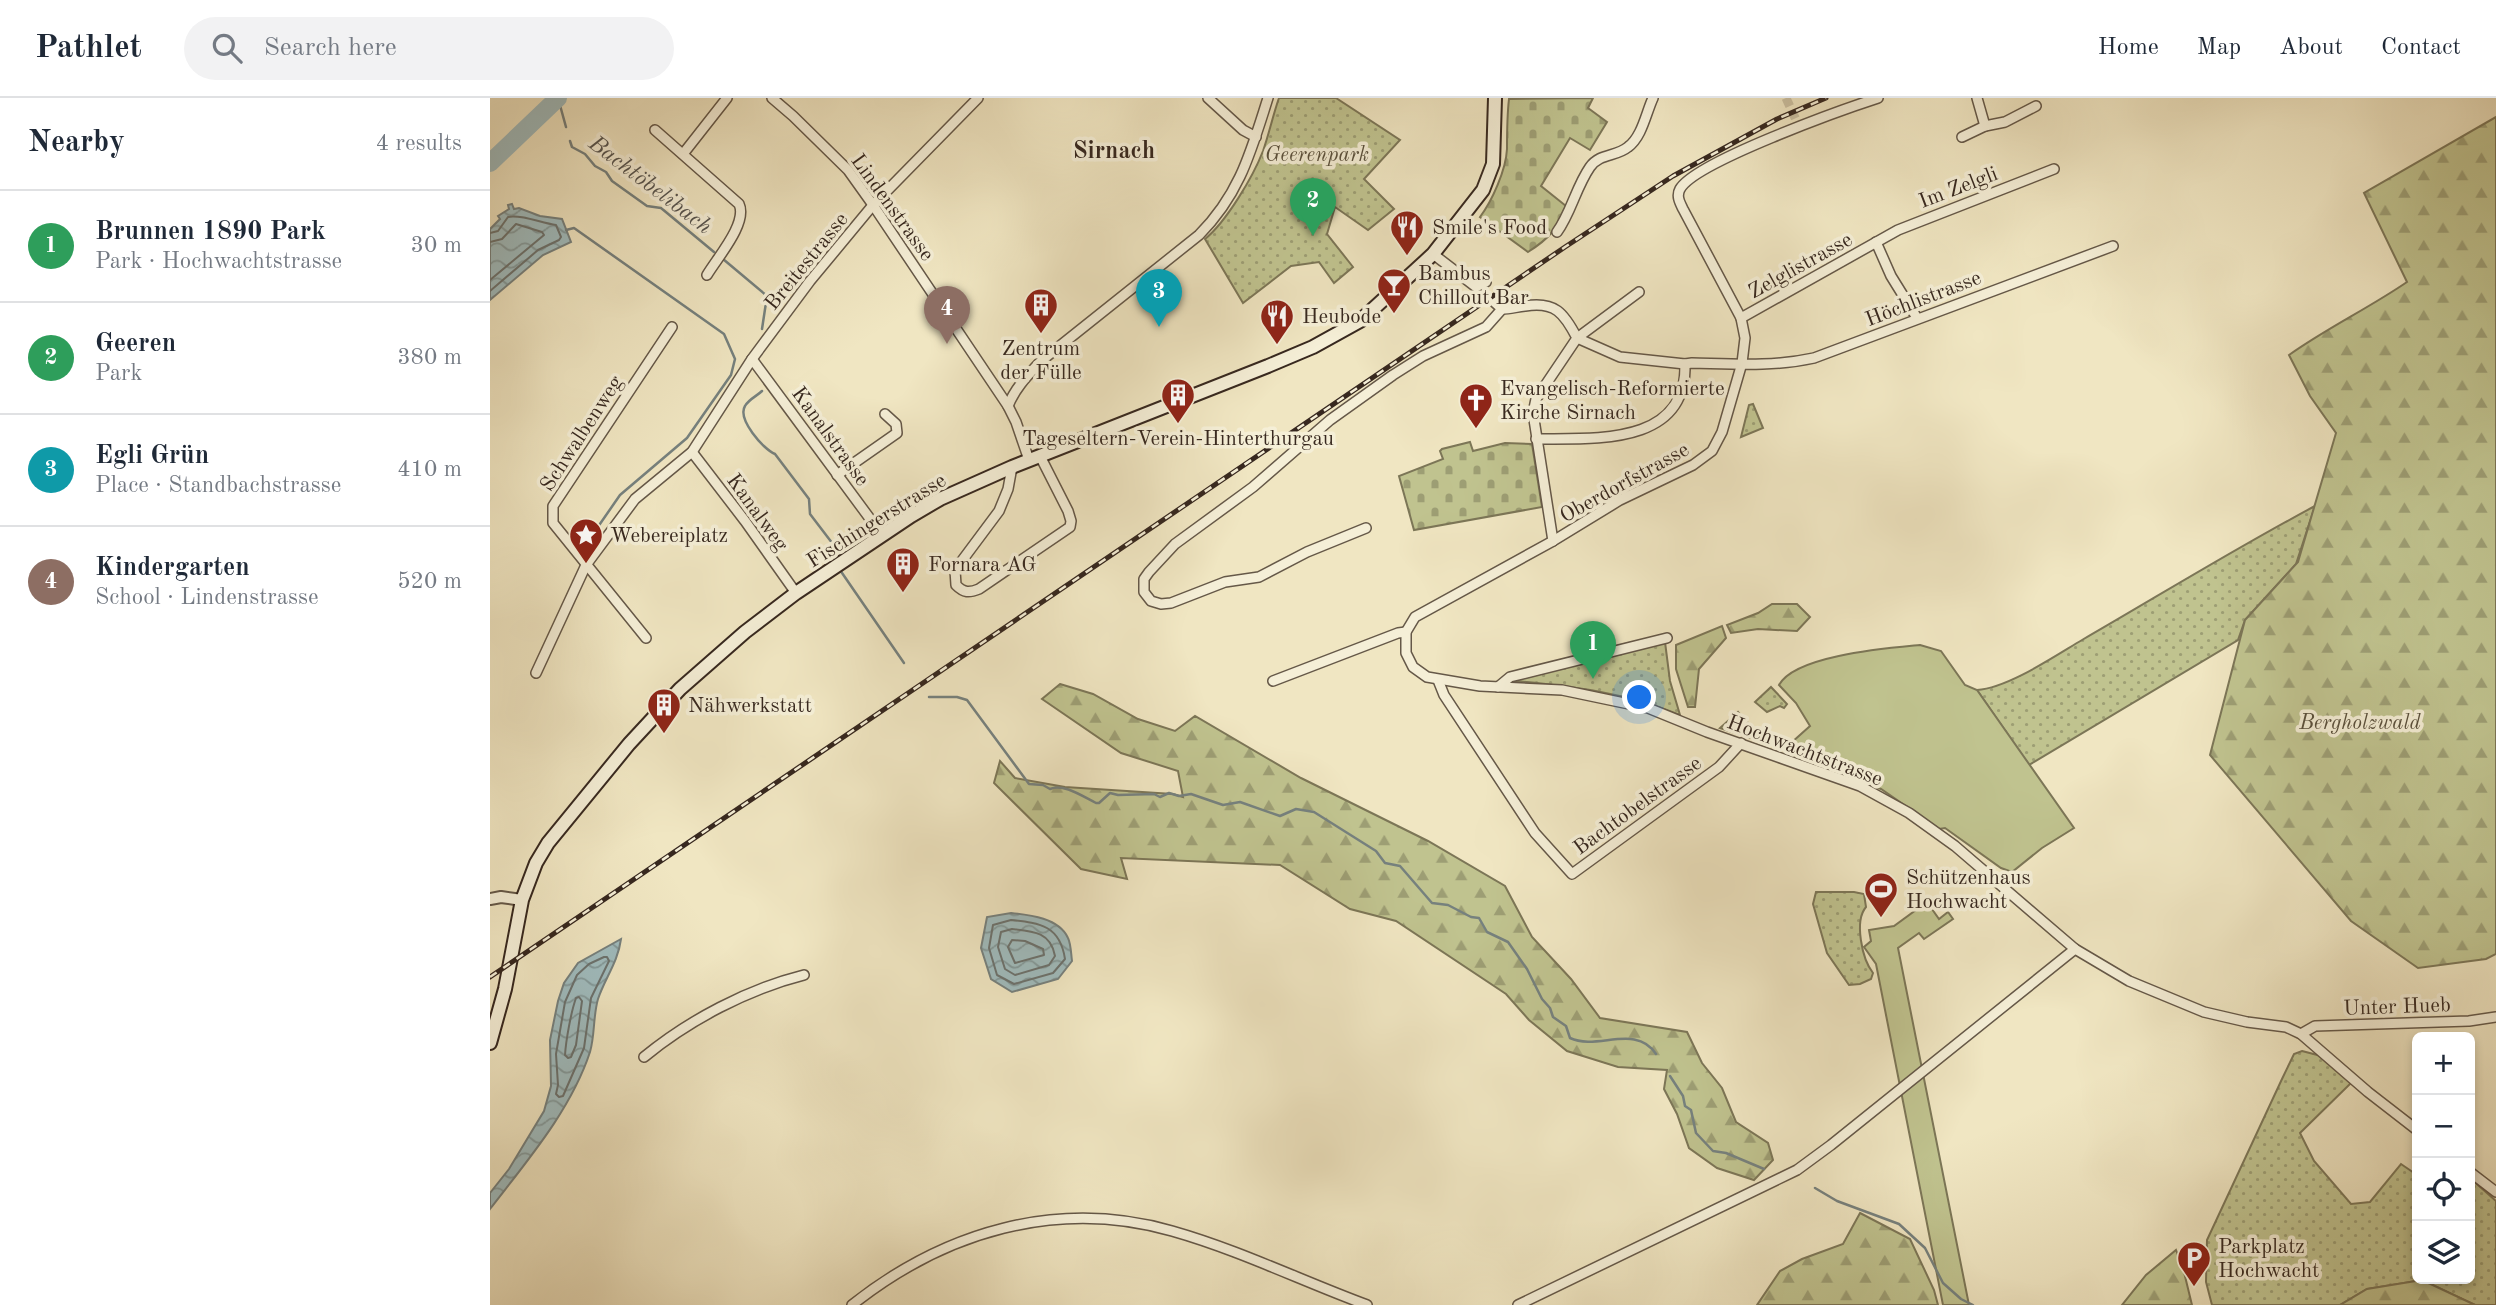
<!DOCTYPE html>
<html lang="en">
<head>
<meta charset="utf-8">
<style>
	body { margin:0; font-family:"Old Standard TT",serif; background:#f2f2f3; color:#1f2937 }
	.controls { position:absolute; right:21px; bottom:21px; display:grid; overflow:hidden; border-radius:10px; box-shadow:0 4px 10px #0003 }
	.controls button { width:63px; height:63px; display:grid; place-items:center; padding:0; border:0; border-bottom:2px solid #e0e1e3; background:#fff; color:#1f2937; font:35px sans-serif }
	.you { position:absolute; left:1150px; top:600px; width:24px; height:24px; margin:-18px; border:5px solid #fff; border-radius:50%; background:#1a73e8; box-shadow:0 0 0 10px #1a73e833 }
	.badge { display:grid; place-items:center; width:46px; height:46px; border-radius:50%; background:#0b8043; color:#fff; font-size:23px; font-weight:700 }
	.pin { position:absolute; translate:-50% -58px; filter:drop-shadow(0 2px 4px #0008) }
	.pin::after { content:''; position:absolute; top:37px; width:24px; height:21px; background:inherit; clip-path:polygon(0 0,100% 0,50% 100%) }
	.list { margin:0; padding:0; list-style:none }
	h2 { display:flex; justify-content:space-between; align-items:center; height:91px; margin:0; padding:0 28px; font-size:30px }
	h2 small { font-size:23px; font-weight:400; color:#747a83 }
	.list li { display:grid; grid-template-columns:46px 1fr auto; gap:21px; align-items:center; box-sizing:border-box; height:112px; padding:0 28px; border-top:2px solid #e0e1e3 }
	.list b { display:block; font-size:26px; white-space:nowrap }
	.list p { margin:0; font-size:23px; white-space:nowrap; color:#747a83 }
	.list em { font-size:23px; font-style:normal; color:#747a83 }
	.icon { flex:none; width:38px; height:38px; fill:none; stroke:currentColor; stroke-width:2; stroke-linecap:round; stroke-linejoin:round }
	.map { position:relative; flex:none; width:2006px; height:1207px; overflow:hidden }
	header { display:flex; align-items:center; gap:42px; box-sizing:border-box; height:98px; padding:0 35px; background:#fff; border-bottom:2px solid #e0e1e3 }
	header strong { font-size:33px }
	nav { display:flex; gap:38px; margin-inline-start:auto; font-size:24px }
	.search { width:490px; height:63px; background:#f2f2f3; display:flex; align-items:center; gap:18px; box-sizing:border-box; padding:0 24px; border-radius:38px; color:#747a83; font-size:26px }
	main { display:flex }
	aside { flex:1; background:#fff }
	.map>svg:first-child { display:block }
	.grass { fill:url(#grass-dots); stroke:#7c7657; stroke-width:2 }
	.forest { fill:url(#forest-firs); stroke:#7c7657; stroke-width:2 }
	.cemetery { fill:url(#cemetery-stones); stroke:#7c7657; stroke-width:2 }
	.pitch { fill:#c0c38f; stroke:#7c7657; stroke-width:2 }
	.water { fill:url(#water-waves); stroke:#76817e; stroke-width:2 }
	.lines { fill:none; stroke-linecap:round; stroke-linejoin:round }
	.shore { stroke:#6c726e; stroke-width:2 }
	.stream { stroke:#76817e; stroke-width:2.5 }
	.river { stroke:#a0bcbe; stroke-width:18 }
	.minor-tunnel { stroke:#cbc0a1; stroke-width:9; stroke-dasharray:9 4.5; stroke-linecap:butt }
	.minor-casing { stroke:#655848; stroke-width:12 }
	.tertiary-casing { stroke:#655848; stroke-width:14 }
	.secondary-casing { stroke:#37281f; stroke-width:16 }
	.minor { stroke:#f5efd7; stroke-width:9 }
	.tertiary { stroke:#f5efd7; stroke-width:10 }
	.secondary { stroke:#f5efd7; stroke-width:12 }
	.rail-casing { stroke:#37281f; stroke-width:5 }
	.rail { stroke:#f5efd7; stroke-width:2.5; stroke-dasharray:8; stroke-linecap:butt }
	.labels { text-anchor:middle; stroke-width:7; stroke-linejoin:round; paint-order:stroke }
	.park-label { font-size:21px; font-style:italic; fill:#594f3b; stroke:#f5efd7 }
	.street-label { font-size:21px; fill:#37281f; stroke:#f5efd7 }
	.poi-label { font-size:21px; fill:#37281f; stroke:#f5efd7; text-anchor:start }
	.water-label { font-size:23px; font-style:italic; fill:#56544f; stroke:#f5efd7 }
	.quarter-label { font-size:24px; font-weight:bold; fill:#37281f; stroke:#f5efd7 }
</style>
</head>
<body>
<header>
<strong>Pathlet</strong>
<div class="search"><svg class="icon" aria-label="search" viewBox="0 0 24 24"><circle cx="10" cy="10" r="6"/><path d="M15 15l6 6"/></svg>Search here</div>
<nav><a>Home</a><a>Map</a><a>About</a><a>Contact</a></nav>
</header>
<main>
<aside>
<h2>Nearby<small>4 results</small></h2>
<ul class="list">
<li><span class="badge" style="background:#2e9e5b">1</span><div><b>Brunnen 1890 Park</b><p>Park · Hochwachtstrasse</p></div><em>30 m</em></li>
<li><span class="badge" style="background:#2e9e5b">2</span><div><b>Geeren</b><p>Park</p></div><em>380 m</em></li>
<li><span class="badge" style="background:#0f9aa8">3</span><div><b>Egli Grün</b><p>Place · Standbachstrasse</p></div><em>410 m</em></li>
<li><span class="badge" style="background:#8d6e63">4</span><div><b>Kindergarten</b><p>School · Lindenstrasse</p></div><em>520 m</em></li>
</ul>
</aside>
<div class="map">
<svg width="2006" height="1207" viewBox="0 0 2006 1207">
	<defs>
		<pattern id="grass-dots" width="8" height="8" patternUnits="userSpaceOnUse" patternTransform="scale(1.75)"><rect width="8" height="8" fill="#c0c38f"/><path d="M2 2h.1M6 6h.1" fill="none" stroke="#9d9e74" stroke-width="1.8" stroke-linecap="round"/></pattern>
		<pattern id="forest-firs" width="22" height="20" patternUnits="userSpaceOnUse" patternTransform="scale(1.75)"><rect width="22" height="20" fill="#c0c38f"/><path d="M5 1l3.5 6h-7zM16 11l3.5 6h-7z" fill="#9d9e74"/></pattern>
		<pattern id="cemetery-stones" width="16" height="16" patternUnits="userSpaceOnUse" patternTransform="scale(1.75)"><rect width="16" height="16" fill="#c0c38f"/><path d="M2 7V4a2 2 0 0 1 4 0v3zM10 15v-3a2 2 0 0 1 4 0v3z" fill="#9d9e74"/></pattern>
		<pattern id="water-waves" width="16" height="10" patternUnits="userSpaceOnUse" patternTransform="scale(1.75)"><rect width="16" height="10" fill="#a0bcbe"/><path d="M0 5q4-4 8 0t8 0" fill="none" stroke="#83999a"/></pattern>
	</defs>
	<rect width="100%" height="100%" fill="#f0e6c2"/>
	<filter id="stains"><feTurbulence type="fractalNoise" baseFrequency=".00286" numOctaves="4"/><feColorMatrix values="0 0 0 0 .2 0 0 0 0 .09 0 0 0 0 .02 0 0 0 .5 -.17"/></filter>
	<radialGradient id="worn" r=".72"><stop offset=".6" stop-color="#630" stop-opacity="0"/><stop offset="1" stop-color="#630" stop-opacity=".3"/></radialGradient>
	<g class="grass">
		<path d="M789 0H846L910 42 874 81 904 111 878 132 845 109 837 136 863 169 844 185 829 164 801 168 753 205 715 141C736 124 763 79 773 53 779 36 783 17 789 0Z"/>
		<polygon points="1263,306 1273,330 1251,339 1259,307"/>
		<path d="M1825 408 1806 466 1755 522 1748 542 1539 667 1487 592C1518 590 1565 558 1592 542 1670 497 1746 450 1825 408Z"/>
		<path d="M1175 544 1180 583 1190 617C1138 595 1082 588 1026 583V580Z"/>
		<polygon points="1281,589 1297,606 1294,610 1290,608 1277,614 1265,604"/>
		<polygon points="1248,614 1276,645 1230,630"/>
		<path d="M1326 794H1364L1374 796 1376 809C1364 823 1372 861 1383 875L1381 881 1370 886 1359 887 1337 855 1323 806Z"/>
		<polygon points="1812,953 1835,959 1861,985 1810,1035 1824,1063 1861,1106 1880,1104 1911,1066 1927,1077 1927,1181 1980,1181 1980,1080 2006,1103 2006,1207 1985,1207 1932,1182 1877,1191 1850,1207 1722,1207 1716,1184 1717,1142 1792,981 1804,956"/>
	</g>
	<g class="forest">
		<path d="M2006 19V856L1996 861 1928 870 1861 823 1720 657 1755 522 1808 464 1846 335 1820 298 1799 257C1837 230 1879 210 1917 184L1874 95Z"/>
		<polygon points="1282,506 1307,506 1320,519 1307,533 1268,531 1241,535 1237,527 1268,515"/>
		<polygon points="1232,528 1236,540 1209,571 1205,609 1198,609 1186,571 1186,547"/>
		<polygon points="570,586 603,596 648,621 685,633 705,618 811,680 938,743 1015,788 1042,839 1081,881 1110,920 1197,934 1212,965 1232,990 1246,1024 1278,1045 1283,1062 1264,1082 1227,1070 1199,1050 1187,1016 1174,991 1177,972 1128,969 1077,953 1039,922 1016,896 906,823 860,811 790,767 631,760 637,781 591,771 504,685 510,663 525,680 575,689 683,696 693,699 688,673 631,655 552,601"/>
		<polygon points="1370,1115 1420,1141 1444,1192 1448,1207 1267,1207 1290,1173 1312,1161 1353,1146"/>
		<polygon points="1686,1152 1693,1170 1702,1207 1632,1207 1656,1177"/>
		<polygon points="1932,1182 1985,1207 1850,1207 1877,1191"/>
	</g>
	<g class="cemetery">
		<path d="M1103 0 1098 10 1117 24 1100 52 1080 40 1051 88 1076 108C1066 132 1060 140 1038 154L990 119C1002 103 1016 72 1017 51 1017 34 1017 18 1019 1Z"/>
		<polygon points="980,344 983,353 1015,345 1042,346 1052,409 924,432 909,378 953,361 950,353 952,351"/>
	</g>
	<g class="pitch">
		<path d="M1430 547 1451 553 1475 587 1487 592 1584 730 1552 750 1522 774 1511 770 1455 730 1449 731 1391 691 1308 659 1301 645 1320 628 1306 605 1289 587C1305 557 1399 550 1430 547Z"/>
		<polygon points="1437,804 1449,821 1458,814 1463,821 1434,841 1429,835 1408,850 1479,1207 1453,1207 1386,866 1374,849 1381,843 1379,832 1404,828"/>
	</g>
	<g class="water">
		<polygon points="22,106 24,111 29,110 50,118 72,121 81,144 53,157 0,202 0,131 10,121 8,118 19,111 18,107"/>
		<path d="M521 815C540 817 569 820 578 840 581 846 581 856 582 863L568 881 522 894 501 881 491 850 497 819Z"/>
		<path d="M131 841C128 864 115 880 108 901 103 918 105 937 100 954 81 1012 37 1063 0 1111V1095L19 1071 54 1013 61 988 60 942 68 903 74 885 88 865Z"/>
	</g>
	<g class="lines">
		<g class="shore">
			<path d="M0 135 8 133 18 119C31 116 51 125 66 127L71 139 69 142 48 152 0 193"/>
			<polyline points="0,144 12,141 26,126 52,134 54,137 0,182"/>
			<path d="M521 822C551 825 570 828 575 861L563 875 524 886 507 877 499 850 503 827Z"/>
			<path d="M522 831C543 833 561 834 565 858L559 867 525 877 515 871 508 849 511 834Z"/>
			<polygon points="522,842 535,843 553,851 554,857 525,865 518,849"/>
			<polygon points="114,859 117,859 119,863 101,900 94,950 73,998 69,999 66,996 68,987 66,956 75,904 87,877 99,866"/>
			<path d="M89 899 92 903 86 947 81 959 78 960 75 957C76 942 81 914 86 900Z"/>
		</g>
		<g class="stream">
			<polyline points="68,0 76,29"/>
			<polyline points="80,43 82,49 95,56 105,68 116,74 122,83 157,108 171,110 224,154"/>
			<polyline points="76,132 84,130 234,236 245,261 241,277 197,340 130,397 94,449"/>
			<polyline points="233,161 277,198 272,231"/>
			<path d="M272 293C267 298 259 301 255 308 247 321 273 351 285 356L319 401 320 416 349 454"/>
			<polyline points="350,472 414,565"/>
			<path d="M439 599H467L477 602 539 686 553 687 560 691C573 685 592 698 606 705H609L620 695 628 697 664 696 670 699 679 695 689 698 701 696 733 707 750 704 790 718 806 711 824 714 886 753 895 765 910 768 942 805 958 807 981 819 989 820 997 834 1018 844 1037 871 1052 901 1060 910 1063 919 1076 928 1080 940C1107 953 1146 925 1166 956"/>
			<polyline points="1180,978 1193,998 1195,1008 1201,1012 1206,1035 1223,1053 1236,1055 1274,1071"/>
			<polyline points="1325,1090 1347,1103 1409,1126 1435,1150 1453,1185 1471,1201 1483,1207"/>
		</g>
		<polyline class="river" points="0,65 68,0"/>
		<g class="minor-tunnel">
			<polyline points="1296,0 1306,22"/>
			<polyline points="986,189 1003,203"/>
		</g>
		<g class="minor-casing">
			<g id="minor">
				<polyline points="282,0 303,18 358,72 383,107 518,308 526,324 539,362"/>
				<polyline points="718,0 753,32 766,39"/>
				<path d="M1388 0C1354 11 1205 64 1190 91 1186 98 1190 105 1193 111L1251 220 1255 240 1252 265 1232 334 1222 353 1203 367 1130 402 1063 443 925 519 916 534V555L923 569 937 579 990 588 1072 592 1158 610 1217 634 1370 688 1419 715 1465 748 1585 851 1639 883 1714 914 1757 924 1796 929 1811 936 1878 994 1927 1032"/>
				<polyline points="1487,0 1495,28 1515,24 1546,8"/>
				<path d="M165 32 249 106C258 125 227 160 217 177"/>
				<polyline points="1472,39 1495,28"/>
				<polyline points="193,56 237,0"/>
				<path d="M1067 134C1081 115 1086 89 1100 69 1110 55 1126 59 1138 49 1152 39 1156 15 1163 0"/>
				<polyline points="1386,144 1401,178 1427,220"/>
				<polyline points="943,156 986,189 996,184"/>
				<path d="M1003 203 1012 211C1020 211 1026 209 1035 208 1065 203 1074 215 1087 240L1046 301 1043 315 1063 443"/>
				<polyline points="1251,220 1408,132 1564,71"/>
				<path d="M1087 240 1130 259 1195 266 1202 265C1244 266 1283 269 1324 260L1623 148"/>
				<polyline points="1087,240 1149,194"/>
				<polyline points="262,261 392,437"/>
				<path d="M518 308C525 290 538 277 551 263L709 137C750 96 761 53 778 0"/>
				<path d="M1046 341C1103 340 1197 349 1195 266"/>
				<polyline points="202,354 255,423 306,495"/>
				<path d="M522 369 518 391 509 413 465 472 466 487C474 495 479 495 489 491L580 429 581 423 578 413 550 358"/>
				<polyline points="347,377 407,335 406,326 395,316"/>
				<polyline points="876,430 817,454 769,479 735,484 681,505 671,506 661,503 654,494 654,481 659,474 685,446 763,389 840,322 903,277 933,258 996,229 1012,211"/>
				<polyline points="156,540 63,425 63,408 182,229"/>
				<polyline points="46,575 96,467 145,401 202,354 262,261 320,183 383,107 488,0"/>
				<polyline points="948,582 954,597 1045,735 1082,776 1229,669 1251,645"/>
				<polyline points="783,583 908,535 916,534"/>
				<polyline points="1008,589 1020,579 1177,540"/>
				<polyline points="1811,936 1825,928 1979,923 2006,919"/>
				<path d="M154 959C199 922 258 891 314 877"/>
				<polyline points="1980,1074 2006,1094"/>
				<path d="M362 1207C454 1134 567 1100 682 1133 749 1152 812 1183 877 1207"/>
				<polyline points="1028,1207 1307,1072 1341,1047 1585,851"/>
			</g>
		</g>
		<g class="tertiary-casing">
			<polyline id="tertiary" points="0,801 11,799 32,802"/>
		</g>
		<g class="secondary-casing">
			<polyline id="secondary" points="0,945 15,891 32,802 46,765 58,745 139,646 190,591 255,534 306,495 421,418 450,401 522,369 778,268 823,249 870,223 943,156 993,92 1003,66 1005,0"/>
		</g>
		<use href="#minor" class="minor"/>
		<use href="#tertiary" class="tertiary"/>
		<use href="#secondary" class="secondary"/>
		<g class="rail-casing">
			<polyline id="rail" points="0,879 1075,149 1183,78 1287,21 1336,0"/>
		</g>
		<use href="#rail" class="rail"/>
	</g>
	<defs>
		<g id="restaurant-pin" transform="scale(1.75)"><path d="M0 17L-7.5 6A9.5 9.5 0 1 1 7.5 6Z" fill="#8f2418" stroke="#f5efd7"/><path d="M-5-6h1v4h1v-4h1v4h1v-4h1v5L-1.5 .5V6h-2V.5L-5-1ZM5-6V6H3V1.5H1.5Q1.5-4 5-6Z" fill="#fff"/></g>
		<g id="bar-pin" transform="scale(1.75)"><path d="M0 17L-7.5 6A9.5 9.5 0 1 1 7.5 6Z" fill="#8f2418" stroke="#f5efd7"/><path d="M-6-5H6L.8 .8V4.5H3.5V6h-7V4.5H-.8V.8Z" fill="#fff"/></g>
		<g id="building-pin" transform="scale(1.75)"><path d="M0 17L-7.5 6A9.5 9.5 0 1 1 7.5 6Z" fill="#8f2418" stroke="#f5efd7"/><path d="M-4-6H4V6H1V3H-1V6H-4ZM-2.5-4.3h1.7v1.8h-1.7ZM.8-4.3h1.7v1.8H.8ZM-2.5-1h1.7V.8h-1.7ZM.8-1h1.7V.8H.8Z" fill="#fff"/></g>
		<g id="church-pin" transform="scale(1.75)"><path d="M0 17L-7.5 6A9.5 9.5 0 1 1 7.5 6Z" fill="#8f2418" stroke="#f5efd7"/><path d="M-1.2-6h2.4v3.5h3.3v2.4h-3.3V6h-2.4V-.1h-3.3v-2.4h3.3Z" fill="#fff"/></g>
		<g id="sight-pin" transform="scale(1.75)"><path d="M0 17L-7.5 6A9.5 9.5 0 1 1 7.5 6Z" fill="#8f2418" stroke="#f5efd7"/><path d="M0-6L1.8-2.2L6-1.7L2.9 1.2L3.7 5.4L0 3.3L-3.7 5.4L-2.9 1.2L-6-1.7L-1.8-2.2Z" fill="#fff"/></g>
		<g id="stadium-pin" transform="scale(1.75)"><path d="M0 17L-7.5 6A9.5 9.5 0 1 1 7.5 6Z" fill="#8f2418" stroke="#f5efd7"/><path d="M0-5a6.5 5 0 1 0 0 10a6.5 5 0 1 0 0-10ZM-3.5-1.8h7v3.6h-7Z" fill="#fff"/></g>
		<g id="parking-pin" transform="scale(1.75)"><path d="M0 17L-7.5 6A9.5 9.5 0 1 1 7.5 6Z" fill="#8f2418" stroke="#f5efd7"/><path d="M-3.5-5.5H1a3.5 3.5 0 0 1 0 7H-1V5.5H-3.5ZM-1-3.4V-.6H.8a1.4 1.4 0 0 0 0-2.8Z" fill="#fff"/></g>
	</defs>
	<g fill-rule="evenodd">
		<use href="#restaurant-pin" x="917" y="129"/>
		<use href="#bar-pin" x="904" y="187"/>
		<use href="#building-pin" x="551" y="207"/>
		<use href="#restaurant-pin" x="787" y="218"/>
		<use href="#building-pin" x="688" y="297"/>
		<use href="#church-pin" x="986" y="302"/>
		<use href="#sight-pin" x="96" y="437"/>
		<use href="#building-pin" x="413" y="466"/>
		<use href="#building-pin" x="174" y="607"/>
		<use href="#stadium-pin" x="1391" y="791"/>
		<use href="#parking-pin" x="1704" y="1160"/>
	</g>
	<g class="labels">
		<g class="park-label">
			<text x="827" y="63">Geerenpark</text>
			<text x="1870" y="631">Bergholzwald</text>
		</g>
		<g class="street-label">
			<text transform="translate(1468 89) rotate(-21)" y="7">Im Zelgli</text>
			<text transform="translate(403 109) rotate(54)" y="7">Lindenstrasse</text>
			<text transform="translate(316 163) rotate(-51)" y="7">Breitestrasse</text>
			<text transform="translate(1310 167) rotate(-29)" y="7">Zelglistrasse</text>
			<text transform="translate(1433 200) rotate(-21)" y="7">Höchlistrasse</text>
			<text transform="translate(91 335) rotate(-57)" y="7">Schwalbenweg</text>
			<text transform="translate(341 338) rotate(54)" y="7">Kanalstrasse</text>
			<text transform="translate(1134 384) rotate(-29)" y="7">Oberdorfstrasse</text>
			<text transform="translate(268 414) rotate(54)" y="7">Kanalweg</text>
			<text transform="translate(386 422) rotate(-32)" y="7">Fischingerstrasse</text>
			<text transform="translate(1315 652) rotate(21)" y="7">Hochwachtstrasse</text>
			<text transform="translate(1147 707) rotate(-36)" y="7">Bachtobelstrasse</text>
			<text transform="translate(1907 908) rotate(-2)" y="7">Unter Hueb</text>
		</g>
		<g class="poi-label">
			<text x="942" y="136">Smile's Food</text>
			<text x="928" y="182">Bambus<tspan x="928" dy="24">Chillout Bar</tspan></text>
			<text x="812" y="225">Heubode</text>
			<text x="551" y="257" text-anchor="middle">Zentrum<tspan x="551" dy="24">der Fülle</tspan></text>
			<text x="1010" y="297">Evangelisch-Reformierte<tspan x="1010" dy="24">Kirche Sirnach</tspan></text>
			<text x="688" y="347" text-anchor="middle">Tageseltern-Verein-Hinterthurgau</text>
			<text x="120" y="444">Webereiplatz</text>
			<text x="438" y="473">Fornara AG</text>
			<text x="198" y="614">Nähwerkstatt</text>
			<text x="1416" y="786">Schützenhaus<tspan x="1416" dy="24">Hochwacht</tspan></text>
			<text x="1728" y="1155">Parkplatz<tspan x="1728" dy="24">Hochwacht</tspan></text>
		</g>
		<g class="water-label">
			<text transform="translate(161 86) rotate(37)" y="8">Bachtöbelibach</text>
		</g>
		<g class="quarter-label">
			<text x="624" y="60">Sirnach</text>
		</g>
	</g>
	<rect width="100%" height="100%" filter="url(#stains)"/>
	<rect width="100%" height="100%" fill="url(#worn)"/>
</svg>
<div class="controls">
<button>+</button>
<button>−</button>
<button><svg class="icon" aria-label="locate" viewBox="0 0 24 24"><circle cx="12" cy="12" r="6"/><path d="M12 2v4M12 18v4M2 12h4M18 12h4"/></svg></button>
<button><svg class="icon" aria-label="layers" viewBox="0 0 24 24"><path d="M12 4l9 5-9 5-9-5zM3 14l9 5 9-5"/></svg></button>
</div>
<div class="you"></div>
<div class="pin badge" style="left:1103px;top:581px;background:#2e9e5b">1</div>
<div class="pin badge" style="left:823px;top:138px;background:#2e9e5b">2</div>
<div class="pin badge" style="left:669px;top:229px;background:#0f9aa8">3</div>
<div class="pin badge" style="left:457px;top:246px;background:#8d6e63">4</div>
</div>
</main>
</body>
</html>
